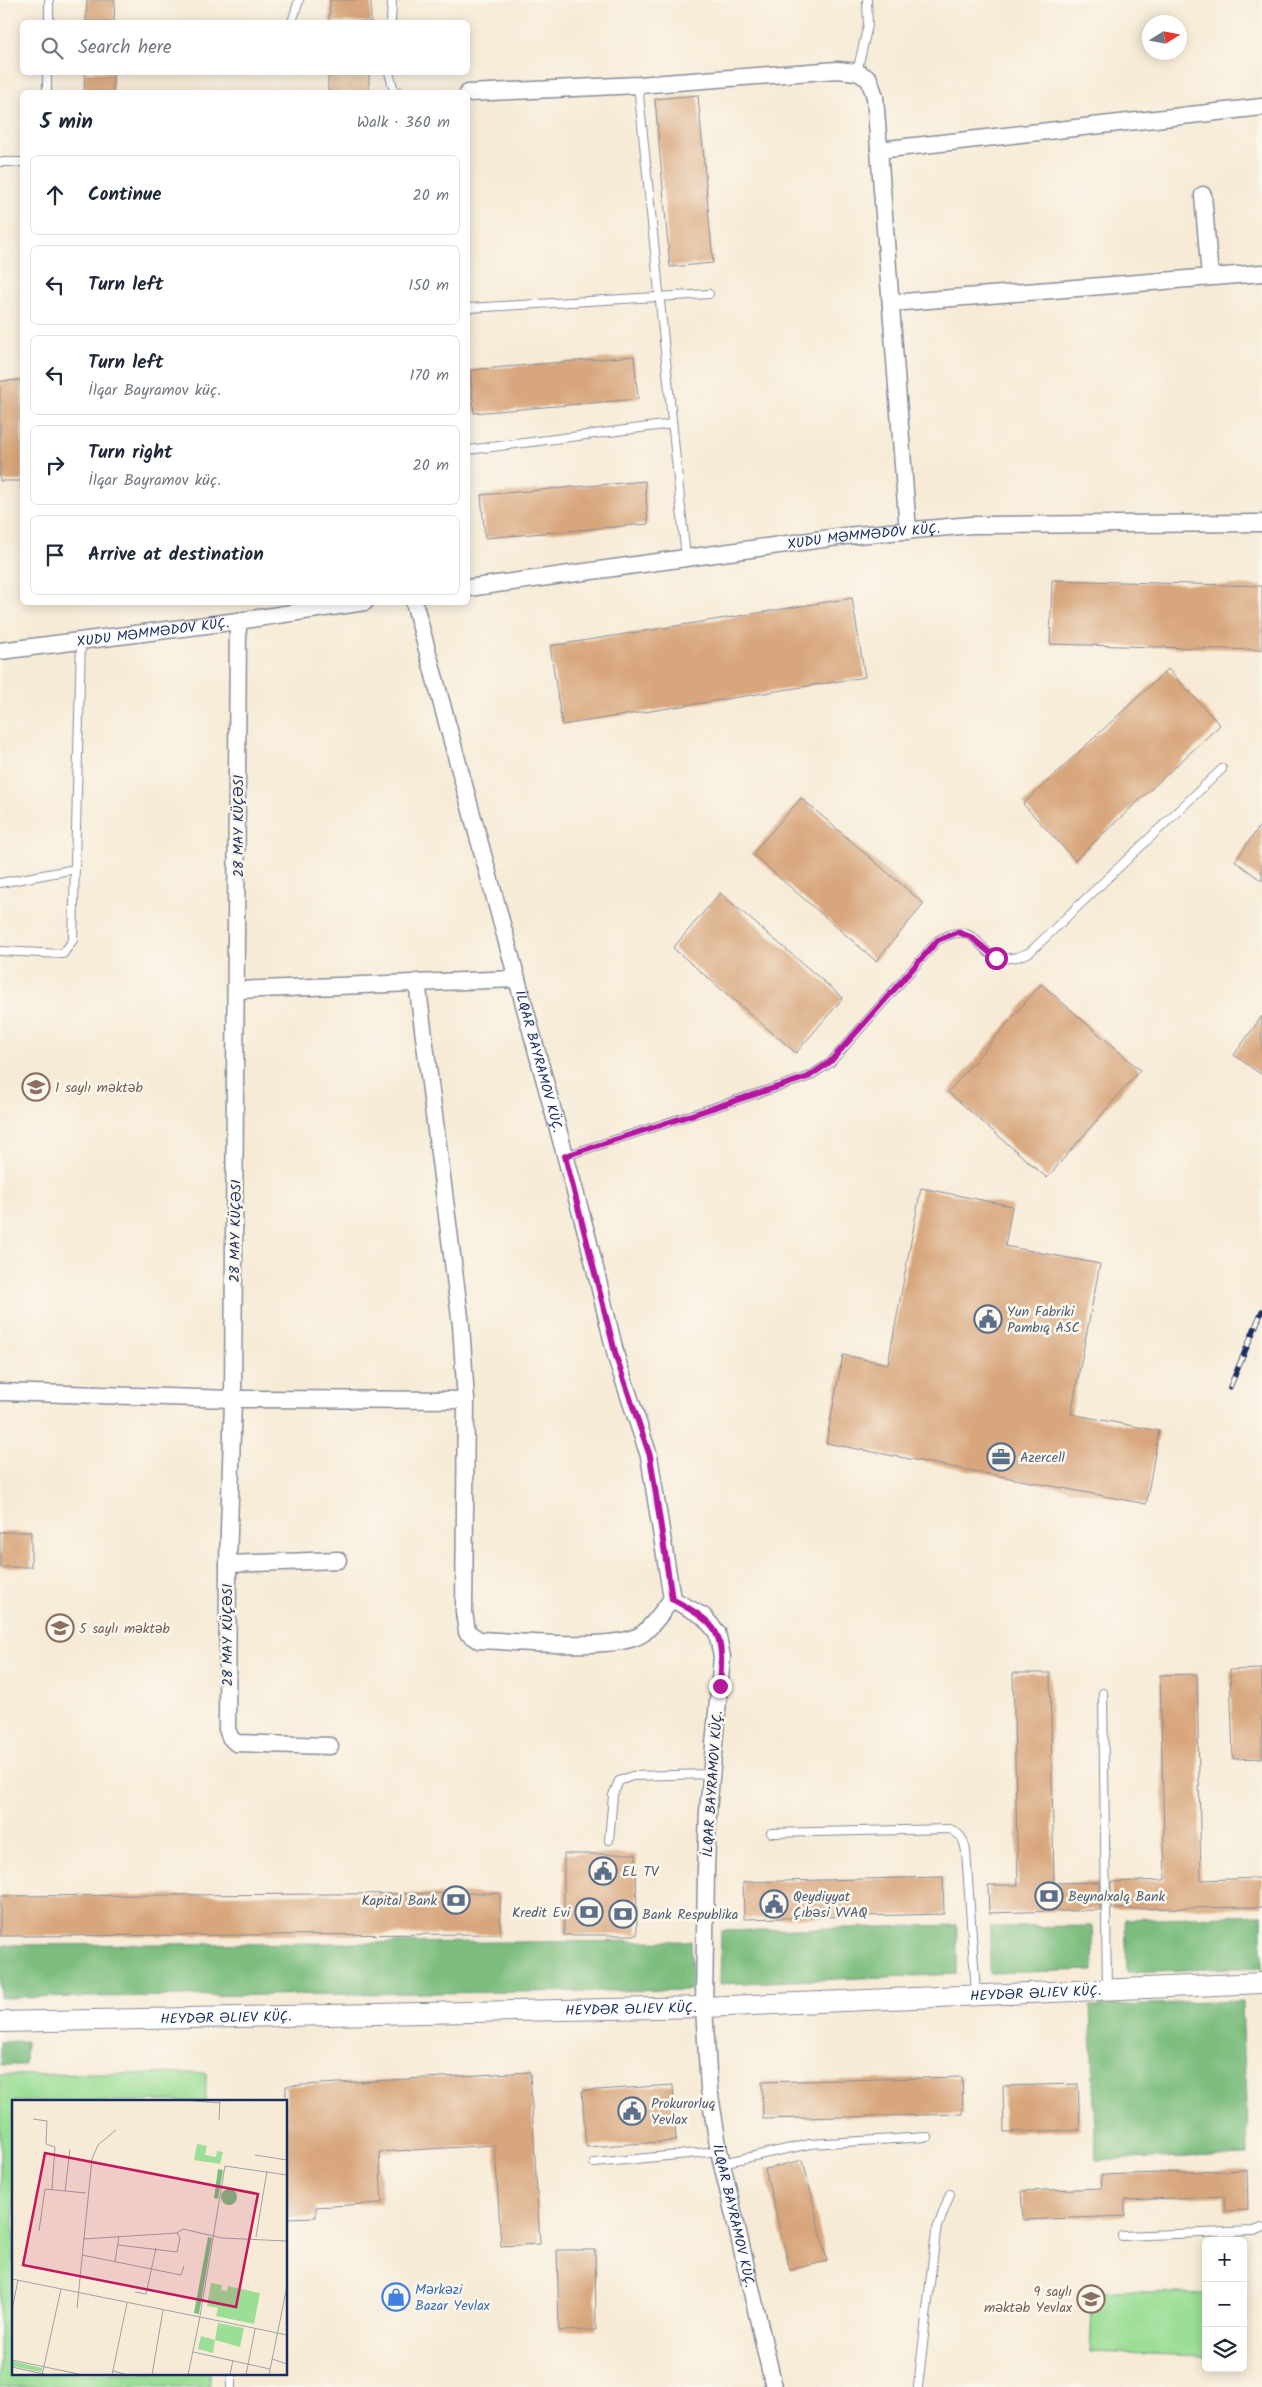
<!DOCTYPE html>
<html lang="en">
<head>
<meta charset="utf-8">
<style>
	body { margin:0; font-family:Kalam,sans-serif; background:#f6f6f7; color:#1f2937 }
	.controls { position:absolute; right:15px; bottom:15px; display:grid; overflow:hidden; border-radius:8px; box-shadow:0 2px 12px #0003 }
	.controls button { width:45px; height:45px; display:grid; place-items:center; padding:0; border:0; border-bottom:1px solid #e0e1e3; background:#fff; color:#1f2937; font:25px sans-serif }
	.compass { position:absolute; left:1142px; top:15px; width:45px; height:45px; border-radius:50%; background:#fff; box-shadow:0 2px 12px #0003; rotate:79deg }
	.stop { position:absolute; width:15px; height:15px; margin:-11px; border:4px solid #b5179e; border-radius:50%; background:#fff }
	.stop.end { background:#b5179e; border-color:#fff; box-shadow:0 1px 5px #0008 }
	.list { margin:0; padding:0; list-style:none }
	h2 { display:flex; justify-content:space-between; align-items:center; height:65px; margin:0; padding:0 20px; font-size:21px }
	h2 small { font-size:16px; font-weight:400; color:#747a83 }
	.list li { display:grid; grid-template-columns:32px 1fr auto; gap:15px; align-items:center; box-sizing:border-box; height:80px; margin:0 10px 10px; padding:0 10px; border:1px solid #e0e1e3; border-radius:8px }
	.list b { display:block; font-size:19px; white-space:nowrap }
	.list p { margin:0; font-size:16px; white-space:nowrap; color:#747a83 }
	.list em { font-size:16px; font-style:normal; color:#747a83 }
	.icon { flex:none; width:28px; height:28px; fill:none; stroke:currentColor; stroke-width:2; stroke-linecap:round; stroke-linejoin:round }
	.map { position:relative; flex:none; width:1262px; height:2387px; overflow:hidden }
	.search { position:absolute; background:#fff; box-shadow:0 2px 12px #0003; left:20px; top:20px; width:450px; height:55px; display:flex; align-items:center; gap:12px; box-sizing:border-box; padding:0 18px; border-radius:8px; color:#747a83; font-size:19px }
	.panel { position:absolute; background:#fff; box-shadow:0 2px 12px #0003; left:20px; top:90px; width:450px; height:515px; border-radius:8px }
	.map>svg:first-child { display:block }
	.green { fill:#9bde95; stroke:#5b867a }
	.forest { fill:#7cbd7e; stroke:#4c766e }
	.building { fill:#d8a67c }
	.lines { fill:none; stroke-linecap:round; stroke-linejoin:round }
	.service-casing { stroke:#898d9a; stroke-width:10 }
	.minor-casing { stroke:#898d9a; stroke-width:19 }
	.tertiary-casing { stroke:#898d9a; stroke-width:22 }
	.service { stroke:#fff; stroke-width:8 }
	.minor { stroke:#fff; stroke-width:16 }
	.tertiary { stroke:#fff; stroke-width:20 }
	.rail-casing { stroke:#1b2f5e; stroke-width:5.5 }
	.rail { stroke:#fbf7ec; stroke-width:4; stroke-dasharray:11; stroke-linecap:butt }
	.route { stroke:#b5179e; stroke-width:6 }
	.labels { text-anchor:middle; stroke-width:5; stroke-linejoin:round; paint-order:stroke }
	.street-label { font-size:14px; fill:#1b2f5e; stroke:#fbf7ec }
	.education-label { font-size:14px; fill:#785e54; stroke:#fbf7ec; text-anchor:start }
	.service-label { font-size:14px; fill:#4e5e75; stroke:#fbf7ec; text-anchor:start }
	.shop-label { font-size:14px; fill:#366cbe; stroke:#fbf7ec; text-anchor:start }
	.inset-road { fill:none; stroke:#9fa0a7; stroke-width:1 }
	.view { fill:#c2185b; fill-opacity:0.15; stroke:#c2185b; stroke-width:2.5 }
	.inset-edge { fill:none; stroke:#1b2f5e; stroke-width:2.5 }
</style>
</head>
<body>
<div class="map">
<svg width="1262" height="2387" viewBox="0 0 1262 2387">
	<rect width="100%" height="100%" fill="#fbf7ec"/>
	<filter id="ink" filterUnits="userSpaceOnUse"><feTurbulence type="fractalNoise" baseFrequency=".02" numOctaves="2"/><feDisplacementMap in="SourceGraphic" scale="10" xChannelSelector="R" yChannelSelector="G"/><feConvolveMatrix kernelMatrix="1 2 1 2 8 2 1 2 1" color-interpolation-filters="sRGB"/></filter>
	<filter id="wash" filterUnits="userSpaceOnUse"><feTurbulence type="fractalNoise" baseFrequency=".0096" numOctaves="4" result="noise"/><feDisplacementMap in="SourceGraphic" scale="20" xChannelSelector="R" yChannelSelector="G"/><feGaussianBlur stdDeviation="1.12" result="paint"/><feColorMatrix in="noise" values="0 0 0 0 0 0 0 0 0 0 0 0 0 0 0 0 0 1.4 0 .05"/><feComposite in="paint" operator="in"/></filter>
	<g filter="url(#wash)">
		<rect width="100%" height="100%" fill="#f7ebd7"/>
		<g class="green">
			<polygon points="206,2073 206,2101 14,2101 14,2373 209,2373 209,2387 0,2387 0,2075"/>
			<polygon points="1093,2290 1206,2294 1206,2356 1090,2352"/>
		</g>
		<g class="forest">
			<polygon points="1262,1915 1262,1967 1127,1972 1125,1919"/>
			<polygon points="957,1925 957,1974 720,1984 721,1931"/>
			<polygon points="1092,1926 1094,1970 990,1973 990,1927"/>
			<polygon points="691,1941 692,1990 0,1998 0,1945"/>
			<polygon points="1242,2001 1248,2155 1096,2160 1090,2006"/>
			<polygon points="26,2041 25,2065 0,2065 0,2042"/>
		</g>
		<g id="blocks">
			<g class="building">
				<polygon points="87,0 115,0 114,22 86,22"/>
				<polygon points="330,0 371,0 371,22 329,22"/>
				<polygon points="85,72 113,72 113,92 84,92"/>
				<rect x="328" y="72" width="41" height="20"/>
				<polygon points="698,95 713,263 670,267 655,99"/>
				<polygon points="634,356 638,399 474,413 470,370"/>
				<polygon points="22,380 22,481 0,481 0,381"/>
				<polygon points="645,481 648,524 485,538 481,495"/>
				<polygon points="1052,580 1262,586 1262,650 1050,644"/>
				<polygon points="852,598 865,677 562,725 550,646"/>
				<polygon points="1168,669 1220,725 1075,860 1023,804"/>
				<polygon points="801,798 924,904 876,961 752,854"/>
				<polygon points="1262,823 1262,881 1235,861"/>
				<polygon points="720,893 843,998 796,1053 673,948"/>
				<polygon points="1041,984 1140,1070 1047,1178 948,1092"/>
				<polygon points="1262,1016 1262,1075 1234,1055"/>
				<polygon points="921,1188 1012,1206 1005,1246 1100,1264 1071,1414 1159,1431 1146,1504 826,1443 843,1355 888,1364"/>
				<rect x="0" y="1532" width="31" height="35"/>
				<polygon points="1262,1669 1262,1758 1233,1759 1230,1670"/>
				<polygon points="1013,1673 1050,1673 1054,1883 1100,1882 1100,1910 989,1913 988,1885 1018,1885"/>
				<polygon points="1197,1674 1201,1880 1262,1878 1262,1907 1112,1909 1111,1882 1165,1880 1160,1675"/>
				<polygon points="564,1854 636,1854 637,1935 564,1935"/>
				<polygon points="943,1877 944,1914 744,1919 743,1882"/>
				<polygon points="500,1893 500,1934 0,1936 0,1896"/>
				<polygon points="530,2072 540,2244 501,2246 495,2145 379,2152 382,2203 316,2207 316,2217 286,2218 286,2086"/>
				<polygon points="962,2077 963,2114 763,2119 762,2082"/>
				<polygon points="1078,2084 1080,2130 1004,2132 1003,2086"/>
				<polygon points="673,2085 676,2141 586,2147 582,2091"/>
				<polygon points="803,2160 827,2261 790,2270 765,2169"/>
				<polygon points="1247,2170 1248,2210 1225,2211 1224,2196 1125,2200 1125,2216 1023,2220 1021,2191 1102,2188 1101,2175"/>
				<polygon points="557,2250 595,2250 596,2330 559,2331"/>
			</g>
		</g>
	</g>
	<g filter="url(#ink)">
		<use href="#blocks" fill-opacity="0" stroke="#898d9a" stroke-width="1"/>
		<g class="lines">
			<g class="service-casing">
				<g id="service">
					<polyline points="49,22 49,0"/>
					<polyline points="292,22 299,0"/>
					<polyline points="391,22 392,0"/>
					<polyline points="389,72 394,91 400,92"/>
					<polyline points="857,72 868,25 867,0"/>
					<polyline points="638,85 686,558"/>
					<polyline points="47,92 47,72"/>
					<polyline points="0,162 22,162"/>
					<polyline points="468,308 709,294"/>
					<polyline points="468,450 672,424"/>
					<polyline points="0,883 75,869"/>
					<polyline points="0,951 63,954 73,940 81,641"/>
					<path d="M565 1156 808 1077 830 1063 938 940C944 938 951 933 957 933 986 930 980 975 1030 952L1222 769"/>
					<polyline points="1103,1693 1107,1988"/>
					<path d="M771 1833 950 1829C961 1834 964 1840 966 1851L976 1993"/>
					<polyline points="609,1840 613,1795 619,1781 632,1776 712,1774"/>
					<polyline points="594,2163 719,2151"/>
					<polyline points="722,2163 810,2144 928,2137"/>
					<polyline points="1122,2236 1254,2231 1262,2228"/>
					<polyline points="231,2373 231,2387"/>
					<polyline points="918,2387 936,2232 950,2194"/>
				</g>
			</g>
			<g class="minor-casing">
				<g id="minor">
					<polyline points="468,93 638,85 837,70 857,72 869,79 875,97 908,531"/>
					<polyline points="879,150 1262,107"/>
					<polyline points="1203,195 1210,277"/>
					<polyline points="891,303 1262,273"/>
					<path id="s1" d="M468 588 845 536 972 525 1262 523"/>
					<path id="s2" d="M414 602 588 1239 617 1360 649 1456 672 1599 703 1616 717 1632 722 1657 708 1811 706 1870 704 2007 709 2089 719 2151 774 2387"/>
					<polyline points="238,621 233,1399 228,1564 227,1729 230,1737 236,1743 330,1746"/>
					<path id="s3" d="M0 651 238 621 365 602"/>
					<path d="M417 982 461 1325 466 1400 464 1612 467 1632 479 1640C514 1641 616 1652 642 1634 653 1626 663 1610 672 1599"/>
					<polyline points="237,990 517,979"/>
					<polyline points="0,1392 233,1399 466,1400"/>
					<polyline points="228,1564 338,1560"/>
				</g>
			</g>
			<g class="tertiary-casing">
				<g id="tertiary">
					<path id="s4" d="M0 2022 704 2007 1262 1983"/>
				</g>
			</g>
			<use href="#service" class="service"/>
			<use href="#minor" class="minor"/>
			<use href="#tertiary" class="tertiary"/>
			<g class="rail-casing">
				<polyline id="rail" points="1230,1387 1262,1311"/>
			</g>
			<use href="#rail" class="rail"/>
		</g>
	</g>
	<g class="lines" filter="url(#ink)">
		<path class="route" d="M720 1686C724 1632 720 1625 672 1599L650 1456 617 1360 565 1156 808 1077 830 1062 938 940 958 932 971 937 996 958"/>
	</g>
	<defs>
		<g id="school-ring" transform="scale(1.4375)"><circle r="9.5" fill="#fbf7ec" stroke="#8d6e63" stroke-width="1.5"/><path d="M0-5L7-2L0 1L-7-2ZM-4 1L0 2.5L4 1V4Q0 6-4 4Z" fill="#8d6e63"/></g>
		<g id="civic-ring" transform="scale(1.4375)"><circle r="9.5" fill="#fbf7ec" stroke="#5c6f8a" stroke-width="1.5"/><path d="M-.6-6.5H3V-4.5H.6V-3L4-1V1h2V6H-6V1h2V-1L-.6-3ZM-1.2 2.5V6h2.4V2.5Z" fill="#5c6f8a"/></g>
		<g id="office-ring" transform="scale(1.4375)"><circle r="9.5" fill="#fbf7ec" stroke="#5c6f8a" stroke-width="1.5"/><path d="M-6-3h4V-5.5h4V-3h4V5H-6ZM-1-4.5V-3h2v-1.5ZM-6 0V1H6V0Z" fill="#5c6f8a"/></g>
		<g id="bank-ring" transform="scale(1.4375)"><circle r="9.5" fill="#fbf7ec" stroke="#5c6f8a" stroke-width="1.5"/><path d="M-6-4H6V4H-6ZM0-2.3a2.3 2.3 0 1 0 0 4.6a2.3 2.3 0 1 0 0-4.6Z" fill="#5c6f8a"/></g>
		<g id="shop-ring" transform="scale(1.4375)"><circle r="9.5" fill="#fbf7ec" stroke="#3f7fe0" stroke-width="1.5"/><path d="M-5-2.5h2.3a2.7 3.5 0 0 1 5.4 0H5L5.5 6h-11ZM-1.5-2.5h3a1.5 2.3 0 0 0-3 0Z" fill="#3f7fe0"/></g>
	</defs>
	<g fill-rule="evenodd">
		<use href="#school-ring" x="36" y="1087"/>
		<use href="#civic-ring" x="988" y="1319"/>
		<use href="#office-ring" x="1001" y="1457"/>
		<use href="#school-ring" x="60" y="1628"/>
		<use href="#civic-ring" x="603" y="1871"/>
		<use href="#bank-ring" x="1049" y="1896"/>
		<use href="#bank-ring" x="456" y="1900"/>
		<use href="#civic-ring" x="774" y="1904"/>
		<use href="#bank-ring" x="589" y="1912"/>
		<use href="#bank-ring" x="623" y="1914"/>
		<use href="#civic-ring" x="632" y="2111"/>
		<use href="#shop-ring" x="396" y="2297"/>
		<use href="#school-ring" x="1091" y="2299"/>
	</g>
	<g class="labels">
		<g class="street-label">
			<text dy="5" stroke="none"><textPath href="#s1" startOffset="399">XUDU MƏMMƏDOV KÜÇ.</textPath></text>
			<text dy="5" stroke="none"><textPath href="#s3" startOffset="154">XUDU MƏMMƏDOV KÜÇ.</textPath></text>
			<text transform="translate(238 826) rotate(-90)" y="5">28 MAY KÜÇƏSI</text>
			<text dy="5" stroke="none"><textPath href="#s2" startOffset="476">İLQAR BAYRAMOV KÜÇ.</textPath></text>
			<text transform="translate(235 1231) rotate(-89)" y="5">28 MAY KÜÇƏSI</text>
			<text transform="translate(227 1635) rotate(-90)" y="5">28 MAY KÜÇƏSI</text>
			<text transform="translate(712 1784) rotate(-86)" y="5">İLQAR BAYRAMOV KÜÇ.</text>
			<text dy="5" stroke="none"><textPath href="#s4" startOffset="1036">HEYDƏR ƏLIEV KÜÇ.</textPath></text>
			<text dy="5" stroke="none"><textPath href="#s4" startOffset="631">HEYDƏR ƏLIEV KÜÇ.</textPath></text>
			<text dy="5" stroke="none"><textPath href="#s4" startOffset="226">HEYDƏR ƏLIEV KÜÇ.</textPath></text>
			<text dy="5" stroke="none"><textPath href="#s2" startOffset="1675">İLQAR BAYRAMOV KÜÇ.</textPath></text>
		</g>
		<g class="education-label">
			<text x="55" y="1092">1 saylı məktəb</text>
			<text x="79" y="1633">5 saylı məktəb</text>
			<text x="1072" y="2296" text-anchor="end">9 saylı<tspan x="1072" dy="16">məktəb Yevlax</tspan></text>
		</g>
		<g class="service-label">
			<text x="1007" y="1316">Yun Fabriki<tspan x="1007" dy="16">Pambıq ASC</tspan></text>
			<text x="1020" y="1462">Azercell</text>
			<text x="622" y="1876">EL TV</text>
			<text x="793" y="1901">Qeydiyyat<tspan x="793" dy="16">Çıbəsi VVAQ</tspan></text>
			<text x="1068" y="1901">Beynalxalq Bank</text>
			<text x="437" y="1905" text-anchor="end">Kapital Bank</text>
			<text x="570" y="1917" text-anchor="end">Kredit Evi</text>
			<text x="642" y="1919">Bank Respublika</text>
			<text x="651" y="2108">Prokurorluq<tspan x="651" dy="16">Yevlax</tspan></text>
		</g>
		<g class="shop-label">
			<text x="415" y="2294">Mərkəzi<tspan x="415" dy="16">Bazar Yevlax</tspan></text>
		</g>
	</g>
	<g transform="translate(12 2100)">
		<rect width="275" height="275" fill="#f7ebd7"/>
		<path d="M185 44 195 46 193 55 204 57 205 51 211 52 208 64 182 60ZM199 183 210 185 209 190 215 191 216 186 248 193 242 224 204 216 206 208 195 206ZM206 223 232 228 228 247 203 240 201 253 186 249 189 236 203 240ZM0 261 30 268 29 272 0 266Z" fill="#9bde95"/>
		<path d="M206 69 211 70 206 99 202 98ZM209 97a8 8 0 1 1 16 0a8 8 0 1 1-16 0ZM196 137 200 138 187 214 182 213Z" fill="#7cbd7e"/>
		<path class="inset-road" d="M172 0 208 3M21 19 35 21 34 44 43 47 40 89M207 20 208 0M243 55 275 60M53 91 58 49M27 131 33 89 74 93M244 137 255 71M71 139 165 133 171 129 210 138 275 141M106 145 165 152 168 138 165 133M70 155 169 175 172 166M103 161 107 136M0 179 188 217M123 192 134 194 144 148M65 208 80 59 86 45 104 30M0 210 6 180M188 216 213 66 275 75M181 252 258 269M260 259 275 264M0 260 71 275M0 267 36 275M101 271 116 275M30 275 49 189M100 275 115 203M140 275 151 210M176 275 188 217 275 235M218 275 221 260M234 275 243 229M257 275 275 186"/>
		<path class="view" d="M33 53 246 94 224 207 11 165Z"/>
		<rect width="275" height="275" class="inset-edge"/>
	</g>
</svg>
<div class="controls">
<button>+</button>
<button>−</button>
<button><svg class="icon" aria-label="layers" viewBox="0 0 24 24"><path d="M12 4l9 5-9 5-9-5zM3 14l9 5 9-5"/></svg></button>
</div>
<svg class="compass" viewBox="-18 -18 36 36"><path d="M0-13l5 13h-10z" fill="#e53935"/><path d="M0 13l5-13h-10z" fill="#747a83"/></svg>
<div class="stop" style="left:996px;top:958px"></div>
<div class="stop end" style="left:720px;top:1686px"></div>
<div class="search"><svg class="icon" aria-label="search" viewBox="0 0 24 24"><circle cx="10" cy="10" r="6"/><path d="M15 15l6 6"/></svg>Search here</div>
<section class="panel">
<h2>5 min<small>Walk · 360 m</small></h2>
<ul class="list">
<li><svg class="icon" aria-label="ahead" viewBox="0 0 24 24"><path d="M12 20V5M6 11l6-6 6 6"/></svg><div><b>Continue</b></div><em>20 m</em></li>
<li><svg class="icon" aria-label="left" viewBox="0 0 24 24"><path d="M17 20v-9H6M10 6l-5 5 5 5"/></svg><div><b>Turn left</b></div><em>150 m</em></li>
<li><svg class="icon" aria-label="left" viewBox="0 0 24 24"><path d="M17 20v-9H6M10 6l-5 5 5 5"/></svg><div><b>Turn left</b><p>İlqar Bayramov küç.</p></div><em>170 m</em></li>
<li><svg class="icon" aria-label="right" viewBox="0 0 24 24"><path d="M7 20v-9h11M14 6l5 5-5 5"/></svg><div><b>Turn right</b><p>İlqar Bayramov küç.</p></div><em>20 m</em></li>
<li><svg class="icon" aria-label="arrive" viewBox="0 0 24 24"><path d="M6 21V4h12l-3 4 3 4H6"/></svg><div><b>Arrive at destination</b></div></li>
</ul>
</section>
</div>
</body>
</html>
